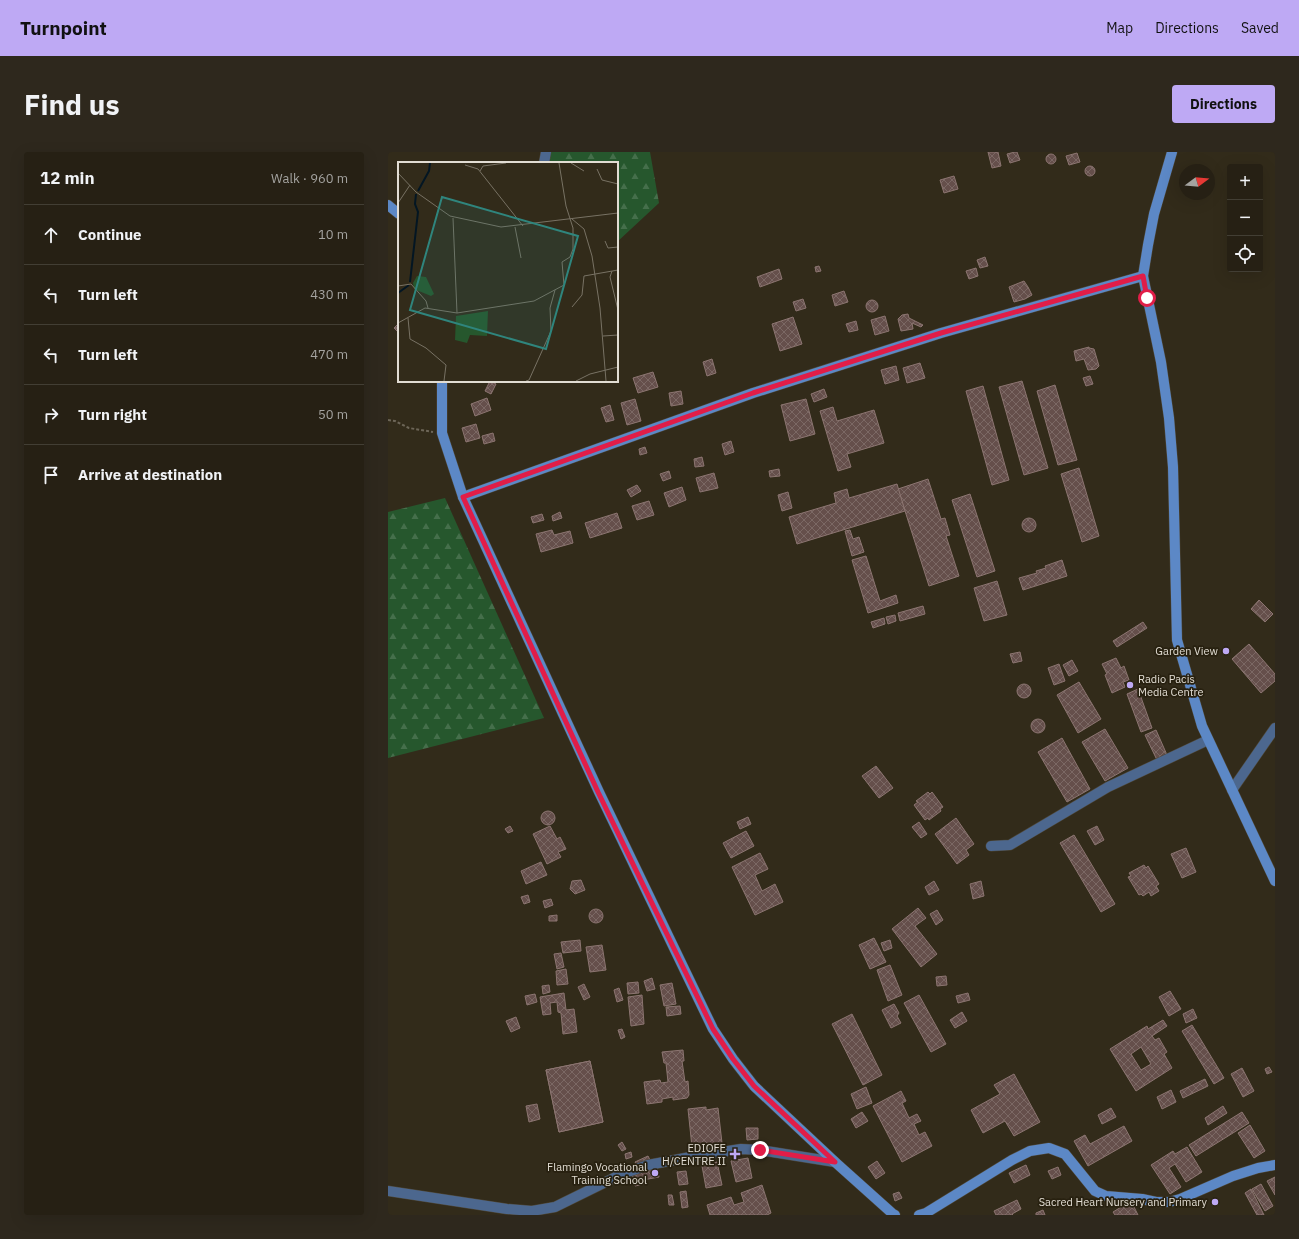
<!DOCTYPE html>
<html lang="en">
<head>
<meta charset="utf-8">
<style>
	body { margin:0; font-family:"IBM Plex Sans",sans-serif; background:#2e281d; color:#f1f3f6 }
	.controls { position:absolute; right:12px; top:12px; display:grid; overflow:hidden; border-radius:4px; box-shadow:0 4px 16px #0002 }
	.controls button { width:36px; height:36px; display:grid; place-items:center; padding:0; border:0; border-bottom:1px solid #423e34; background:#262014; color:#f1f3f6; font:20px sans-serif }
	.compass { position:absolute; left:791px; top:12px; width:36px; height:36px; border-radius:50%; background:#262014; box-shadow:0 4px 16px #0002; rotate:74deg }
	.stop { position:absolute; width:12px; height:12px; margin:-9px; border:3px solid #e11d48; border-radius:50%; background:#fff }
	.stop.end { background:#e11d48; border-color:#fff; box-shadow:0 1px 4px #0008 }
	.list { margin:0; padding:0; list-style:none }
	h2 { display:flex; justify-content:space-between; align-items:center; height:52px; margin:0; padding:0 16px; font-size:17px }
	h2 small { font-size:13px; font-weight:400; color:#a4a3a0 }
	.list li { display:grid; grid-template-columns:26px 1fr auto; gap:12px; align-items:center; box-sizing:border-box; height:60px; padding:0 16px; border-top:1px solid #423e34 }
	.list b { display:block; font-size:15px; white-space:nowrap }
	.list em { font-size:13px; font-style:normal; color:#a4a3a0 }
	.icon { flex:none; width:22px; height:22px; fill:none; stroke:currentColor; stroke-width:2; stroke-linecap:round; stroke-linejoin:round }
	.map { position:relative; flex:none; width:887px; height:1063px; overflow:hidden; border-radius:4px }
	header { display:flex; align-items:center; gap:24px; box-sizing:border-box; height:56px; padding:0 20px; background:#bea9f4; color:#111 }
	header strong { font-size:19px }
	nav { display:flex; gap:22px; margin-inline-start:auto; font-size:14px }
	.intro { display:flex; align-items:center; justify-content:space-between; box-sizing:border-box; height:96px; padding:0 24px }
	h1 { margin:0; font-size:28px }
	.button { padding:10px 18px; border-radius:4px; background:#bea9f4; color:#111; font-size:14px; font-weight:700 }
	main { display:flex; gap:24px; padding:0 24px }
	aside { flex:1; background:#262014; border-radius:4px; box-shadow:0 4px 16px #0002 }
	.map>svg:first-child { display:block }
	.forest { fill:url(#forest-firs) }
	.building { fill:url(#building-cross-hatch); stroke:#8c7571; fill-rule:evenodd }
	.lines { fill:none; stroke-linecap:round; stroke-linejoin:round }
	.street-casing { stroke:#4e4738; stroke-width:11 }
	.secondary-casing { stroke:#4e4738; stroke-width:11 }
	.path { stroke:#6d6658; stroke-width:2; stroke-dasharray:3 2; stroke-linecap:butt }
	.street { stroke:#4c678e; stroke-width:10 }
	.secondary { stroke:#5c88c6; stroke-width:10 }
	.route { stroke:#e11d48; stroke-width:5 }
	.poi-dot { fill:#bea9f4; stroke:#282110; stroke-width:1.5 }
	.labels { text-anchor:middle; stroke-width:3.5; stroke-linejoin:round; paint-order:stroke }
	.poi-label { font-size:11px; fill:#e2ddd3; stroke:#282110; text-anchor:end }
	.inset-river { fill:none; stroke:#031623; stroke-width:2 }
	.inset-road { fill:none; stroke:#787264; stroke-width:1 }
	.view { fill:#2f857d; fill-opacity:0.15; stroke:#2f857d; stroke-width:2 }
	.inset-edge { fill:none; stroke:#e2ddd3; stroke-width:2 }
</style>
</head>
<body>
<header>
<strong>Turnpoint</strong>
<nav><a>Map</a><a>Directions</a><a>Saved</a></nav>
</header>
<div class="intro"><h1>Find us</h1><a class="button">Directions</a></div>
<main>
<aside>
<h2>12 min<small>Walk · 960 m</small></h2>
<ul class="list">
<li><svg class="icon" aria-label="ahead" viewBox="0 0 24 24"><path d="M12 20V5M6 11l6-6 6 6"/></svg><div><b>Continue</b></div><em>10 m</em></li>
<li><svg class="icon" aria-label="left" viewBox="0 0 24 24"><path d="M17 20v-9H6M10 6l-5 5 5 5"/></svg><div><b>Turn left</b></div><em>430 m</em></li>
<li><svg class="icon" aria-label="left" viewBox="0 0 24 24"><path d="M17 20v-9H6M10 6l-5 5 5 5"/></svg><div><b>Turn left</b></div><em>470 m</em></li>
<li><svg class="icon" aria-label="right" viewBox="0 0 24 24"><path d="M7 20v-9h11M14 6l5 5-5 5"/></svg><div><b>Turn right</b></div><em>50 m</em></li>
<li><svg class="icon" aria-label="arrive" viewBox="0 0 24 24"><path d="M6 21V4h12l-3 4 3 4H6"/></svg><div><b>Arrive at destination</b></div></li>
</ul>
</aside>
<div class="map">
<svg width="887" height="1063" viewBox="0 0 887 1063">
	<defs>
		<pattern id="forest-firs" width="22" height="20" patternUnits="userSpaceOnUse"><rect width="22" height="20" fill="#26572d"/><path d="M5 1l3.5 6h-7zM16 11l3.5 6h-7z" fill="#456f4b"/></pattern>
		<pattern id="building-cross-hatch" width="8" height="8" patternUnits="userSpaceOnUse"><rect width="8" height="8" fill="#654f4b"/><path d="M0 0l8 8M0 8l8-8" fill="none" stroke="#7b6864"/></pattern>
	</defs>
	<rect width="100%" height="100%" fill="#322b1a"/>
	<g class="forest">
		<polygon points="162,0 262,0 271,51 229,90 229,11 161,11"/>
		<polygon points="57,346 156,566 0,606 0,360"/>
	</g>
	<g class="building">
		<polygon points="600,0 610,0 613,14 604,16"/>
		<polygon points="627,0 629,0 632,8 622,11 619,2"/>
		<polygon points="689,1 692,10 681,13 678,4"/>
		<circle cx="663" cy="7" r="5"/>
		<circle cx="702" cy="19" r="5"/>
		<polygon points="566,24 570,37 556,41 552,28"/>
		<polygon points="597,105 600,114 592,116 589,108"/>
		<polygon points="431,114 433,119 428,120 427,115"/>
		<polygon points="588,116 590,124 581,127 578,119"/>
		<polygon points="391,117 394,127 372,135 369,125"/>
		<polygon points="636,129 640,135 644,143 637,147 626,150 621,135"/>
		<polygon points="456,139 460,150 447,154 444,143"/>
		<polygon points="415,147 418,156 408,159 405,150"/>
		<circle cx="484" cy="154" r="6"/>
		<polygon points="520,162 521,166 535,173 533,175 524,171 525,177 513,179 510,167 514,163"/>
		<polygon points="497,164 501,179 487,183 483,168"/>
		<polygon points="405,165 414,192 392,199 384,172"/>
		<polygon points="468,169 470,178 461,180 458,172"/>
		<polygon points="11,171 11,181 6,176"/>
		<polygon points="701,195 701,196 706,197 711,214 708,217 700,218 696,207 688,209 686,199"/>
		<polygon points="324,207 328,221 319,224 315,210"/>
		<polygon points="532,211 537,226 519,231 515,216"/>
		<polygon points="508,214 511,228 497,232 493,218"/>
		<polygon points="265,220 270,235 250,241 245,226"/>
		<polygon points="702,224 705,232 698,234 695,226"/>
		<polygon points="102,229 108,232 103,242 97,239"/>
		<polygon points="634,229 660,316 636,323 611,235"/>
		<polygon points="667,233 689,308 670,313 649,239"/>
		<polygon points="595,234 621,328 604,333 578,239"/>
		<polygon points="436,237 439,245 426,250 423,242"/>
		<polygon points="293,239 295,252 283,254 281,241"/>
		<polygon points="99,246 103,258 87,264 83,252"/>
		<polygon points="247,247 253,269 239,273 233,251"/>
		<polygon points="418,247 427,282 402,289 393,253"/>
		<polygon points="222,253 226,268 218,270 213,256"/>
		<polygon points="445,255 449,269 486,258 496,291 459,302 463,315 450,319 432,259"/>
		<polygon points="88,272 92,286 78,290 74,276"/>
		<polygon points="105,281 107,289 96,292 94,284"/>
		<polygon points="343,289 346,300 337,303 334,292"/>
		<polygon points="257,295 259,301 252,303 251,297"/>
		<polygon points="314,305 316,314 307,315 306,307"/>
		<polygon points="691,316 711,384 694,390 673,322"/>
		<polygon points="391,317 392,324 382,325 381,319"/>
		<polygon points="281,319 283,326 275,329 272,322"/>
		<polygon points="326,321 330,336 312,340 308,326"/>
		<polygon points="540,327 553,367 557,366 562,383 558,384 571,424 541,434 510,337"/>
		<polygon points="509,332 517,359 409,392 401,365 448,351 446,341 459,337 461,346"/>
		<polygon points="249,333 253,339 243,345 239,338"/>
		<polygon points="294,335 298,348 281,355 276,341"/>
		<polygon points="400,340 404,356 394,359 390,343"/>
		<polygon points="582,342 607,419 589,425 564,348"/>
		<polygon points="261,349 266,363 249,368 244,354"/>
		<polygon points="172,360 174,366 165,369 164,364"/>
		<polygon points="229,361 234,376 202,386 197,371"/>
		<polygon points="154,362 156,368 145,371 143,365"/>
		<circle cx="641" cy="373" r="7"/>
		<polygon points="164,378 166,383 182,379 185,391 153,400 148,382"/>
		<polygon points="462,378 465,387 471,385 476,400 464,404 457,379"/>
		<polygon points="478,404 492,449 508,443 510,451 480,461 464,408"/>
		<polygon points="674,408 679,424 635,438 631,426 649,421 648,419 658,416 657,414"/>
		<polygon points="609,429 619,463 596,469 586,436"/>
		<polygon points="871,448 885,462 877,470 863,457"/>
		<polygon points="535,454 537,462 512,469 510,461"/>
		<polygon points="507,463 508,469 500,472 498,465"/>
		<polygon points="496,466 497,472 485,476 483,470"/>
		<polygon points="755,470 759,476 729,495 725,489"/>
		<polygon points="861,492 887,522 887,529 873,541 844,507"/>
		<polygon points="632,500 634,509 625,511 622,502"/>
		<polygon points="728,506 733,516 736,514 741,528 735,530 737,535 724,541 717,523 719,522 714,512"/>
		<polygon points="684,508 690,519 681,524 675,513"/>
		<polygon points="671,512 677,529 666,533 660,516"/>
		<polygon points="691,530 713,567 690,581 669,543"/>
		<circle cx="636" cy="539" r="7"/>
		<polygon points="750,537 764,576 753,580 739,542"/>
		<circle cx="650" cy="574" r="7"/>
		<polygon points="717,577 740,616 717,629 694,590"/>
		<polygon points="768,578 779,603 769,608 757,583"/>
		<polygon points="674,586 702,637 679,650 650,600"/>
		<polygon points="488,614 505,636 491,646 474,624"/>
		<polygon points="540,640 542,642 544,640 555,655 552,657 553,659 541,668 540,666 537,668 526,653 530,650 528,649"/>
		<circle cx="160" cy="666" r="7"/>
		<polygon points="360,665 363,672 352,677 349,670"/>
		<polygon points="568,666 586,692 578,698 581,703 569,712 547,682"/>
		<polygon points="531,670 539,682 533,686 524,675"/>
		<polygon points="122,674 125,679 120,681 117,677"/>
		<polygon points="162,674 169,687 172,685 178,697 170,700 173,705 159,712 145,682"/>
		<polygon points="709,674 716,688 707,693 699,679"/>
		<polygon points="358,679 366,694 343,706 335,691"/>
		<polygon points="686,683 727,752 713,760 672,691"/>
		<polygon points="798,696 808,720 794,726 783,702"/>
		<polygon points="372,701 380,717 367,723 374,739 387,732 395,750 367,763 344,715"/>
		<polygon points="153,710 159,723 138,732 133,719"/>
		<polygon points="756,713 758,716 760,714 771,732 768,734 771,739 763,744 761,740 755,744 753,742 751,743 740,725 743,724 741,721"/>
		<polygon points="193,728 197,738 187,742 182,737 184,729"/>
		<polygon points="546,729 551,738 541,743 537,735"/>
		<polygon points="593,729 596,744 585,747 582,732"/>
		<polygon points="140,743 142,750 136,752 133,745"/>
		<polygon points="163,747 165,753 157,756 155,749"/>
		<polygon points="530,756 538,766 527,774 549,802 533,815 504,777"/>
		<circle cx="208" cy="764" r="7"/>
		<polygon points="549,758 555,768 548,773 542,762"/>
		<polygon points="169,763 169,769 161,769 161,764"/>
		<polygon points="486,786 498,810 482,817 471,793"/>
		<polygon points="192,788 193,799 175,801 173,790"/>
		<polygon points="502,788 504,796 496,799 493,791"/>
		<polygon points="214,793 218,818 202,820 198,795"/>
		<polygon points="173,801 176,815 169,817 166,802"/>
		<polygon points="502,813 514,843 500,849 489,818"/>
		<polygon points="178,817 180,832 169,833 168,819"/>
		<polygon points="558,824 559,833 549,834 548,825"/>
		<polygon points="264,826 267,837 259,839 256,829"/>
		<polygon points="250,830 251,841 240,842 239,831"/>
		<polygon points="284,831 288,852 276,854 272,833"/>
		<polygon points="196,832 202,845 196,848 190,835"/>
		<polygon points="161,833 162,840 155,842 154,834"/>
		<polygon points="231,836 235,848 229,850 226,838"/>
		<polygon points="782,839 793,857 781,864 771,845"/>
		<polygon points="176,841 178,858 186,857 189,880 175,882 173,861 170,860 169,850 162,851 163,862 155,863 152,845"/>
		<polygon points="580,841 582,848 570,851 568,844"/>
		<polygon points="147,842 149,850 139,853 137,844"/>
		<polygon points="254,843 256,872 243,874 240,845"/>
		<polygon points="531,843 558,892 543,900 516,851"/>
		<polygon points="506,852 511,861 509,864 513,871 503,876 494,858"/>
		<polygon points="292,854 293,862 279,864 278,855"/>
		<polygon points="805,857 809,866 798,871 795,862"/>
		<polygon points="574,860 579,869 567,876 562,868"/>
		<polygon points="464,862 494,923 475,933 444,872"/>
		<polygon points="128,865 132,876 123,880 118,869"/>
		<path d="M775 868 779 874 764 884 767 888 771 886 779 900 776 902 784 916 748 939 722 897 759 874 760 877ZM753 895 763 912 753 918 743 902Z"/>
		<polygon points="804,873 836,926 826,932 794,879"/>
		<polygon points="234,877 237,885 233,887 230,878"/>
		<polygon points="295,898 296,909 294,909 297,930 300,929 301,943 299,946 285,948 285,945 274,947 274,950 259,952 256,930 272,928 273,931 280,930 278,911 276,911 274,900"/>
		<path d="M202 909 215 970 171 980 158 918ZM190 923 198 959 178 963 171 928Z"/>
		<polygon points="202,909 215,970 171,980 158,918"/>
		<polygon points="881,915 884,920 879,922 877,917"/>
		<polygon points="854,916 866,939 855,945 843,922"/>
		<polygon points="626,922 652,970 626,984 617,969 595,981 583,958 612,942 606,933"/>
		<polygon points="817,927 820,934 795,946 792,939"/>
		<polygon points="478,935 484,951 469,957 463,942"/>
		<polygon points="783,938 788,950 774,957 769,945"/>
		<polygon points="513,939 518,949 514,951 521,966 529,962 533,969 526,972 531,983 537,980 544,994 514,1010 485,954"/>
		<polygon points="149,952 152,967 141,970 138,954"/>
		<polygon points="835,954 839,961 820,973 817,966"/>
		<polygon points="318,955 318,958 330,956 334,991 304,995 300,957"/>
		<polygon points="723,956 728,965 714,972 710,963"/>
		<polygon points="474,960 480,969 468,976 463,967"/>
		<polygon points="854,960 861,971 808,1004 801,993"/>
		<polygon points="862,973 877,999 866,1006 850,981"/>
		<polygon points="736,974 744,989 700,1014 686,989 697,983 702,992"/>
		<polygon points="358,976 370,976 370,987 359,988"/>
		<polygon points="234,990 238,997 234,999 230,993"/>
		<polygon points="799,995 814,1020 798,1030 787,1012 781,1016 793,1035 782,1042 763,1013 785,999 787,1002"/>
		<polygon points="243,1000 244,1005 238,1007 237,1002"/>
		<polygon points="260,1004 262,1008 250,1015 247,1010"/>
		<polygon points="360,1006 364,1026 348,1030 343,1009"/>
		<polygon points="489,1009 497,1021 488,1027 480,1015"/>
		<polygon points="329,1010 334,1033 318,1036 314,1014"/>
		<polygon points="638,1013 642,1023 626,1031 621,1021"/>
		<polygon points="670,1015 673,1023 664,1027 660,1019"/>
		<polygon points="269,1016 271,1025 255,1028 256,1032 247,1034 244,1021"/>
		<polygon points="298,1019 300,1032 291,1033 289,1020"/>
		<polygon points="887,1025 887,1043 879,1029"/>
		<polygon points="873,1032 885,1054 877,1059 864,1037"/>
		<polygon points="374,1033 383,1061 379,1063 322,1063 319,1053 343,1045 346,1053 356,1050 353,1041"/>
		<polygon points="863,1037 876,1063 869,1063 857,1041"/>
		<polygon points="298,1039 300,1055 294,1056 292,1040"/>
		<polygon points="511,1040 514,1046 507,1049 505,1042"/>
		<polygon points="280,1043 284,1043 286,1053 281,1053"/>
		<polygon points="629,1048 633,1057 624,1062 625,1063 608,1063 606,1059"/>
		<polygon points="743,1049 750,1063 727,1063 725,1060"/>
		<polygon points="655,1058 657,1063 648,1063 648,1061"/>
	</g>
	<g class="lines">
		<g class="street-casing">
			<g id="street">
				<polyline points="156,11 158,0"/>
				<polyline points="844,638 887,576"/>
				<polyline points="603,694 622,693 720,635 820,588"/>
				<polyline points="0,1039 119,1057 144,1059 167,1055 234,1022 260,1013 308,1004 353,997 372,998 447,1010"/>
			</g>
		</g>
		<g class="secondary-casing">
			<g id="secondary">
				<polyline points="784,0 766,62 760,93 755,124 773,210 781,266 785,315 789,488 814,574 887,729"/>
				<polyline points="0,53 11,62"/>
				<polyline points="54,229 54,281 75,345 211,640 325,877 345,907 366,934 447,1010 505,1062 507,1063"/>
				<polyline points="75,345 365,241 553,181 755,124"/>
				<polyline points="531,1063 538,1061 624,1008 642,999 661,996 677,1002 707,1039 718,1044 754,1047 768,1050 781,1050 792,1047 845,1024 870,1016 887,1013"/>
			</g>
		</g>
		<polyline class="path" points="0,268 7,269 21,276 45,280"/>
		<use href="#street" class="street"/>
		<use href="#secondary" class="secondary"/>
	</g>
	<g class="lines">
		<polyline class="route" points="372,998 447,1010 366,934 345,907 325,877 210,640 75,345 365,241 553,181 755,124 759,146"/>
	</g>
	<g class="poi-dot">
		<circle cx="838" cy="499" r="4"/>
		<circle cx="742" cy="533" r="4"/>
		<path d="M345 996h4v4h4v4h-4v4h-4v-4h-4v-4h4z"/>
		<circle cx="267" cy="1021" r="4"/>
		<circle cx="827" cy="1050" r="4"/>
	</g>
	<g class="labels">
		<g class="poi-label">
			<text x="830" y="503">Garden View</text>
			<text x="750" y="531" text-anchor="start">Radio Pacis<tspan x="750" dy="13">Media Centre</tspan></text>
			<text x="338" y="1000">EDIOFE<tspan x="338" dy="13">H/CENTRE II</tspan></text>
			<text x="259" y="1019">Flamingo Vocational<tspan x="259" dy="13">Training School</tspan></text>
			<text x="819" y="1054">Sacred Heart Nursery and Primary</text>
		</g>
	</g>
	<g transform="translate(10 10)">
		<rect width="220" height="220" fill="#322b1a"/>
		<path d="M19 114 28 115 36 132 33 134 16 127 15 121ZM90 149 89 174 72 173 69 181 57 178 58 154Z" fill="#26572d"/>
		<path class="inset-river" d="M20 29 31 9 32 1M12 120 20 50 17 42 18 32M0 131 11 123"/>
		<path class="inset-road" d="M173 1 186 9M67 3 80 7 125 64M199 7 204 18 220 22M82 9 85 4 108 1M0 11 18 30 52 54 103 65 220 51M0 41 12 23M55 56 59 151M174 57 186 67 194 94 202 146 208 219M117 65 123 96M207 79 210 86 220 85M214 109 212 115 220 148M0 124 13 122 28 139 30 146M174 145 184 133 186 114 220 108M10 156 12 177 28 186 48 203 46 219M0 161 27 146 59 151 136 139 166 123 164 100 172 95 175 87V66L168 44 161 1M205 174 220 173M128 219 131 218 153 169 152 146 157 128M178 219 192 212 220 205"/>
		<path class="view" d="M44 35 180 74 148 187 12 148Z"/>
		<rect width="220" height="220" class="inset-edge"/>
	</g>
</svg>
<div class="controls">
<button>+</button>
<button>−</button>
<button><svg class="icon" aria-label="locate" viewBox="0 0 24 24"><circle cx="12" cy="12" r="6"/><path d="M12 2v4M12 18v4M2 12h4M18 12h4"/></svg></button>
</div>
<svg class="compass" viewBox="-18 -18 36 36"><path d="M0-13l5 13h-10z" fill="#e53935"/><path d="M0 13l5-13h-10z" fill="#a4a3a0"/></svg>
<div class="stop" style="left:759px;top:146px"></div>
<div class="stop end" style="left:372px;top:998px"></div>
</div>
</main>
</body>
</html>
